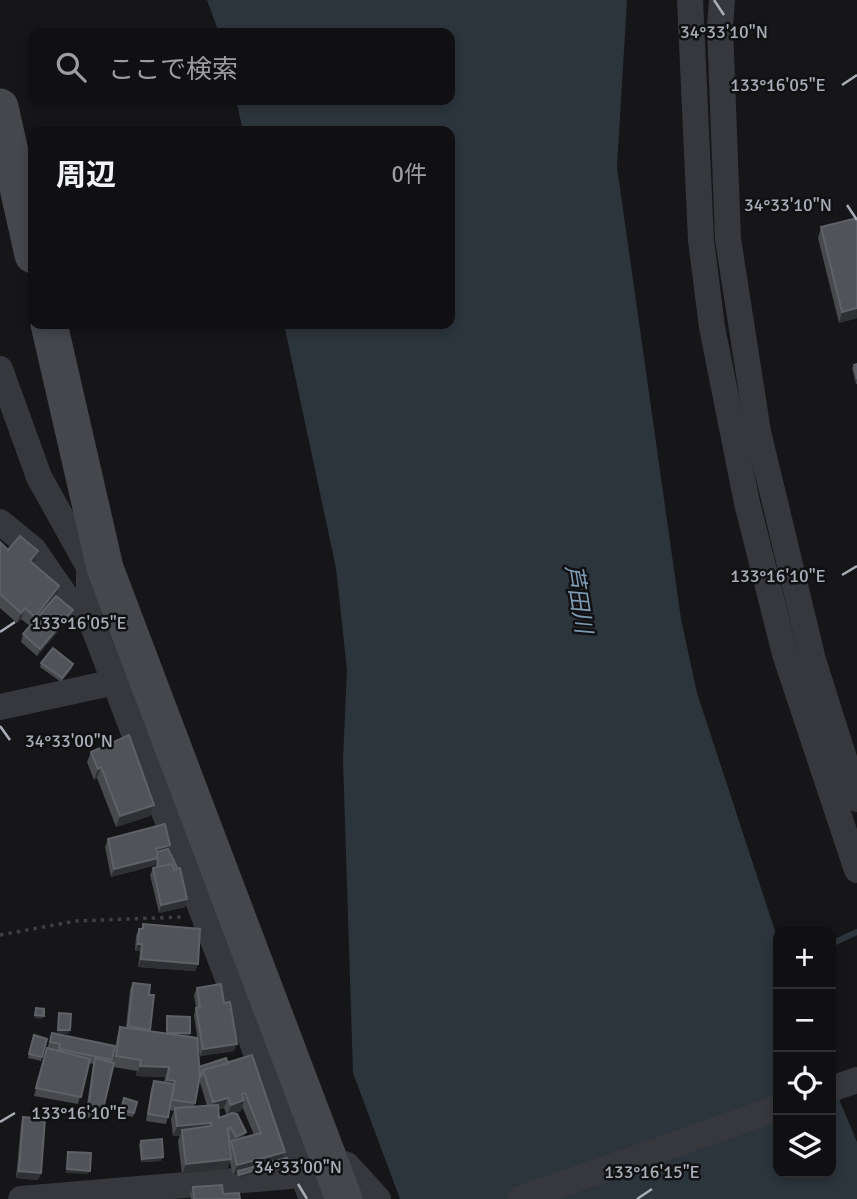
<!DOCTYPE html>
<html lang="ja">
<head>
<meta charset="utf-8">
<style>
	body { margin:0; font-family:Signika,"Noto Sans JP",sans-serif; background:#1e1e20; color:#f1f3f6 }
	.controls { position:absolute; right:21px; bottom:21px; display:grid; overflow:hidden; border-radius:14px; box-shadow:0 4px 10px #0003 }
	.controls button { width:63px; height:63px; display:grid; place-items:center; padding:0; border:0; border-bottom:2px solid #303032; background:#101012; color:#f1f3f6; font:35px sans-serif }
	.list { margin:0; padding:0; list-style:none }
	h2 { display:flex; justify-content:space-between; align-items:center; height:91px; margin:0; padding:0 28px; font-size:30px }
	h2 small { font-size:23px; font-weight:400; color:#9c9d9f }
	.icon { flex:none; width:38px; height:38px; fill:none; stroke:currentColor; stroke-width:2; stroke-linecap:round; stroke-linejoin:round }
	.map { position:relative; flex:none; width:857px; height:1199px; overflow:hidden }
	.search { position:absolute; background:#101012; box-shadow:0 4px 10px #0003; left:28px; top:28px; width:427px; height:77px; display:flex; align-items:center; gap:18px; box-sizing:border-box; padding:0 24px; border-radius:14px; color:#9c9d9f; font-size:26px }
	.panel { position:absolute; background:#101012; box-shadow:0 4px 10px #0003; left:28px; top:126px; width:427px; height:203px; border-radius:14px }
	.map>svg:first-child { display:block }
	.water { fill:#2c353c }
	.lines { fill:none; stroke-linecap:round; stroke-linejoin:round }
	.stream { stroke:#2c353c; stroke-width:6 }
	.path { stroke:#3d3f44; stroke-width:3.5; stroke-dasharray:3.5 5; stroke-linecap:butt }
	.street { stroke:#37383d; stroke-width:26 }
	.secondary { stroke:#45474d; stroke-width:37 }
	.wall { fill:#47494d; fill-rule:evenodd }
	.shaded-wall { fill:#2f3033 }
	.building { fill:#525359; stroke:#5f6168; stroke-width:2 }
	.ticks { fill:none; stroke:#a8adb8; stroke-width:2.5 }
	.labels { text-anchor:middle; stroke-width:5; stroke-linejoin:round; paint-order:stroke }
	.water-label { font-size:23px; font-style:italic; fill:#7f9bb3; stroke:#111113 }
	.ticks-label { font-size:18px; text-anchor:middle; fill:#a8adb8; stroke:#111113; stroke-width:5; stroke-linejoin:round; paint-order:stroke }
</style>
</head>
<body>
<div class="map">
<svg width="857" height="1199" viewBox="0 0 857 1199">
	<rect width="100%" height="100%" fill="#161618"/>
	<polygon class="water" points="207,0 627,0 617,167 681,619 697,693 778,940 778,1173 831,1173 831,1080 857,1142 857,1199 400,1199 353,1073 343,759 347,670 336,568 284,324 450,324 450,131 243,131 236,100 450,100 450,33 219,33"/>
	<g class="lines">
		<polyline class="stream" points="831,944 857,932"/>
		<polyline class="path" points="0,935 76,921 181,917"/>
		<g class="street">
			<polyline points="690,0 701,240 712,327 747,503 785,654 857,870"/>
			<polyline points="722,0 720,27 728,239 758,432 813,660 857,799"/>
			<polyline points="0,369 39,477 89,567 104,568"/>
			<polyline points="0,522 33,549 76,611 89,615"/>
			<polyline points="89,567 89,615 312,1199"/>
			<polyline points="0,707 115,682"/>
			<polyline points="831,1089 857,1080"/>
			<polyline points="324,1163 328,1159 347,1165 378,1199"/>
			<polyline points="21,1199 302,1175"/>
			<polyline points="520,1199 778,1108"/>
		</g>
		<g class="secondary">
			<polyline points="0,107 33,255"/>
			<polyline points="49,324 105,568 344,1199"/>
		</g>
	</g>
	<g class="wall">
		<polygon points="857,218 857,318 839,323 818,238 821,227"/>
		<polygon points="857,364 857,384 856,384 852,368 854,365"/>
		<polygon points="0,542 8,550 34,562 33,563 56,597 73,610 70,617 37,656 21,642 23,634 30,626 21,619 17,623 0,608"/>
		<polygon points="41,663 73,664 72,668 61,682 40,667"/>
		<polygon points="91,752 154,805 150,816 116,827 97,778 94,780 87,762"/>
		<polygon points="108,839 170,845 169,849 187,899 185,907 159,913 150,875 153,868 156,867 156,865 111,877 105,847"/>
		<polygon points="143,924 198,964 195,971 138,967 140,951 135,951 136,936 139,929 141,929"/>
		<path d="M133 983 149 995 150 1031 166 1033V1020L167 1016 190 1033 189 1036 199 1067 228 1063 285 1152 283 1159 289 1166 288 1169 272 1174 270 1166 262 1168 261 1172 238 1178 237 1175 233 1176 230 1162 227 1169 182 1174 178 1141 180 1136H173L171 1119 174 1111 170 1110 166 1124 146 1121 151 1089 154 1081 164 1083 165 1077 136 1076 137 1071 113 1067 99 1120 85 1117 93 1064 89 1063 78 1104 34 1096 44 1056 47 1048V1049L52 1033 115 1046 112 1062H113L117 1037 120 1027H126L130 990ZM199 1079 207 1106 194 1107 195 1103ZM242 1106 254 1135 244 1137 232 1113 241 1111ZM224 1108 227 1115 219 1118 218 1110Z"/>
		<polygon points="197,988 224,1003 234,1051 200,1056 194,1015 196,1008 194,995"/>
		<polygon points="32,1039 42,1057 41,1061 28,1058"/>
		<polygon points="124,1099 134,1113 133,1117 119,1114"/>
		<polygon points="23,1117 41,1173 38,1180 16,1178 21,1125"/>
		<polygon points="141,1141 161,1161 141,1162 139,1144"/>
		<polygon points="193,1187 223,1194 240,1199 191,1199 190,1194"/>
	</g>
	<g class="shaded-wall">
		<polygon points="857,308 857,318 839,323 842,312"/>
		<polygon points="38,551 34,562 26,571 30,561"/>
		<polygon points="59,586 56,597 32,627 35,617"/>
		<polygon points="25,608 21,619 17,623 21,613"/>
		<polygon points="73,610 70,617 37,656 40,649"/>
		<polygon points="101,767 97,778 94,780 98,769"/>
		<polygon points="154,805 150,816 116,827 120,816"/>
		<polygon points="170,845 168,852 156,856 156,849"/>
		<polygon points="158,858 156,865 111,877 114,869"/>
		<polygon points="187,899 185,907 159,913 161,905"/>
		<polygon points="138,944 142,944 140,951 135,951"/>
		<polygon points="141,959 198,964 195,971 138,967"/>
		<polygon points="35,1015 44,1016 42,1019 34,1018"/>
		<polygon points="58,1030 70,1030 68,1034 57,1033"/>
		<polygon points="167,1033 190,1033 188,1037"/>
		<polygon points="237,1044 234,1051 200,1056 203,1049"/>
		<polygon points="140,1066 169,1067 165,1077 136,1076"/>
		<polygon points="167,1080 175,1081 171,1092 164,1091"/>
		<polygon points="245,1093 242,1101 244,1100 241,1111 227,1115 231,1105 242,1094"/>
		<polygon points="228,1098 224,1108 209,1113 213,1102"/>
		<polygon points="211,1123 207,1133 182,1130 180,1136 173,1136 177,1126"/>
		<polygon points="246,1132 242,1142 232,1148 236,1137"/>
		<polygon points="285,1152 281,1163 271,1162 270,1166 239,1174 238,1171 237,1175 233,1176 237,1165"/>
		<polygon points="163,1157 161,1161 141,1162 142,1159"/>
		<polygon points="231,1159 227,1169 182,1174 186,1164"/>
		<polygon points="289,1166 288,1169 272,1174 274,1170"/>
		<polygon points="262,1168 261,1172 238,1178 239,1175"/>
		<polygon points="67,1169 90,1171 88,1174 65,1173"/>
		<polygon points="19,1171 41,1173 38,1180 16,1178"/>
	</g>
	<g class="building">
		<polygon points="857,218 857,308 842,312 821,227"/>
		<polygon points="857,364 857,379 854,365"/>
		<polygon points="20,536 38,551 30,561 59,586 35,617 25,608 21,613 0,594 0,542 8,550"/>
		<polygon points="56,596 73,610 40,649 23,634"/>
		<polygon points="53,648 73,664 62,678 41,663"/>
		<polygon points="129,735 154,805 120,816 101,767 98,769 91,752"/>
		<polygon points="165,824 170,845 156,849 158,858 114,869 108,839"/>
		<polygon points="168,849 178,869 174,870 172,864 158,867 157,852"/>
		<polygon points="172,864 174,870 180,868 187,899 161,905 153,868"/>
		<polygon points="143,924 200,929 198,964 141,959 142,944 138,944 139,929 143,929"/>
		<polygon points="133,983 150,985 149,995 154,995 150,1030 128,1026"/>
		<polygon points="221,984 224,1003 230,1002 237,1044 203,1049 196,1008 200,1007 197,988"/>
		<polygon points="36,1008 44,1009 44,1016 35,1015"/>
		<polygon points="59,1013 71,1014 70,1030 58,1030"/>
		<polygon points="167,1016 190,1017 190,1033 167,1033"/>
		<polygon points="120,1027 197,1038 200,1075 195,1103 172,1100 175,1081 167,1080 169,1067 140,1066 141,1060 116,1056"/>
		<polygon points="52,1033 115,1046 112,1060 59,1049 60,1044 50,1042"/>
		<polygon points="34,1035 47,1039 42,1057 29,1054"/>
		<polygon points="47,1048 90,1059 81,1097 36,1088"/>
		<polygon points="252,1055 285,1152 237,1165 231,1141 261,1133 245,1093 242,1094 244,1100 231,1105 228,1098 213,1102 203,1070"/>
		<polygon points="95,1058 114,1063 102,1113 88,1110"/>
		<polygon points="226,1058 228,1063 203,1070 201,1077 199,1067"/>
		<polygon points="154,1081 174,1084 168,1117 148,1114"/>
		<polygon points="124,1098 137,1102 134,1113 121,1110"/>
		<polygon points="218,1105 219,1118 232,1113 237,1114 246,1132 236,1137 231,1128 228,1129 231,1159 186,1164 182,1130 211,1126 211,1123 177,1126 175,1108"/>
		<polygon points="23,1117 45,1119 41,1173 19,1171"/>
		<polygon points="162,1139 163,1157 142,1159 141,1141"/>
		<polygon points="68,1152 91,1153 90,1171 67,1169"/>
		<polygon points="287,1158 289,1166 274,1170 271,1162"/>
		<polygon points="261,1165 262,1168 239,1175 238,1171"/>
		<polygon points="222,1185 223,1194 239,1193 240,1199 194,1199 193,1187"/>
	</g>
	<path class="ticks" d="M714 0 724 15M842 85 857 75M847 205 857 220M842 575 857 566M0 632 15 622M0 726 10 740M0 1122 15 1113M298 1184 307 1199M637 1199 652 1189"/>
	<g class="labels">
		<g class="water-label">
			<text transform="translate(579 599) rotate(81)" y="8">芦田川</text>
		</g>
	</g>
	<g class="ticks-label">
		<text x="724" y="38">34°33'10"N</text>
		<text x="778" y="91">133°16'05"E</text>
		<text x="788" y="211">34°33'10"N</text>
		<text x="778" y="582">133°16'10"E</text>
		<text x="79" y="629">133°16'05"E</text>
		<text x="69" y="747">34°33'00"N</text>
		<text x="79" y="1119">133°16'10"E</text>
		<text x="298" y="1173">34°33'00"N</text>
		<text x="652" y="1178">133°16'15"E</text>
	</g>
</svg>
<div class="controls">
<button>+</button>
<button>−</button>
<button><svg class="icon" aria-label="locate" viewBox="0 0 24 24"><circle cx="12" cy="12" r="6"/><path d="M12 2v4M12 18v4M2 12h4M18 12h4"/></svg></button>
<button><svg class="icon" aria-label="layers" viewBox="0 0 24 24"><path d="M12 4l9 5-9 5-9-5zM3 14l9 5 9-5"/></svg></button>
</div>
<div class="search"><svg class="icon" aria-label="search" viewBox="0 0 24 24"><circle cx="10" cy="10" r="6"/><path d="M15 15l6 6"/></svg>ここで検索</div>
<section class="panel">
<h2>周辺<small>0件</small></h2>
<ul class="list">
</ul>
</section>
</div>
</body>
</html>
